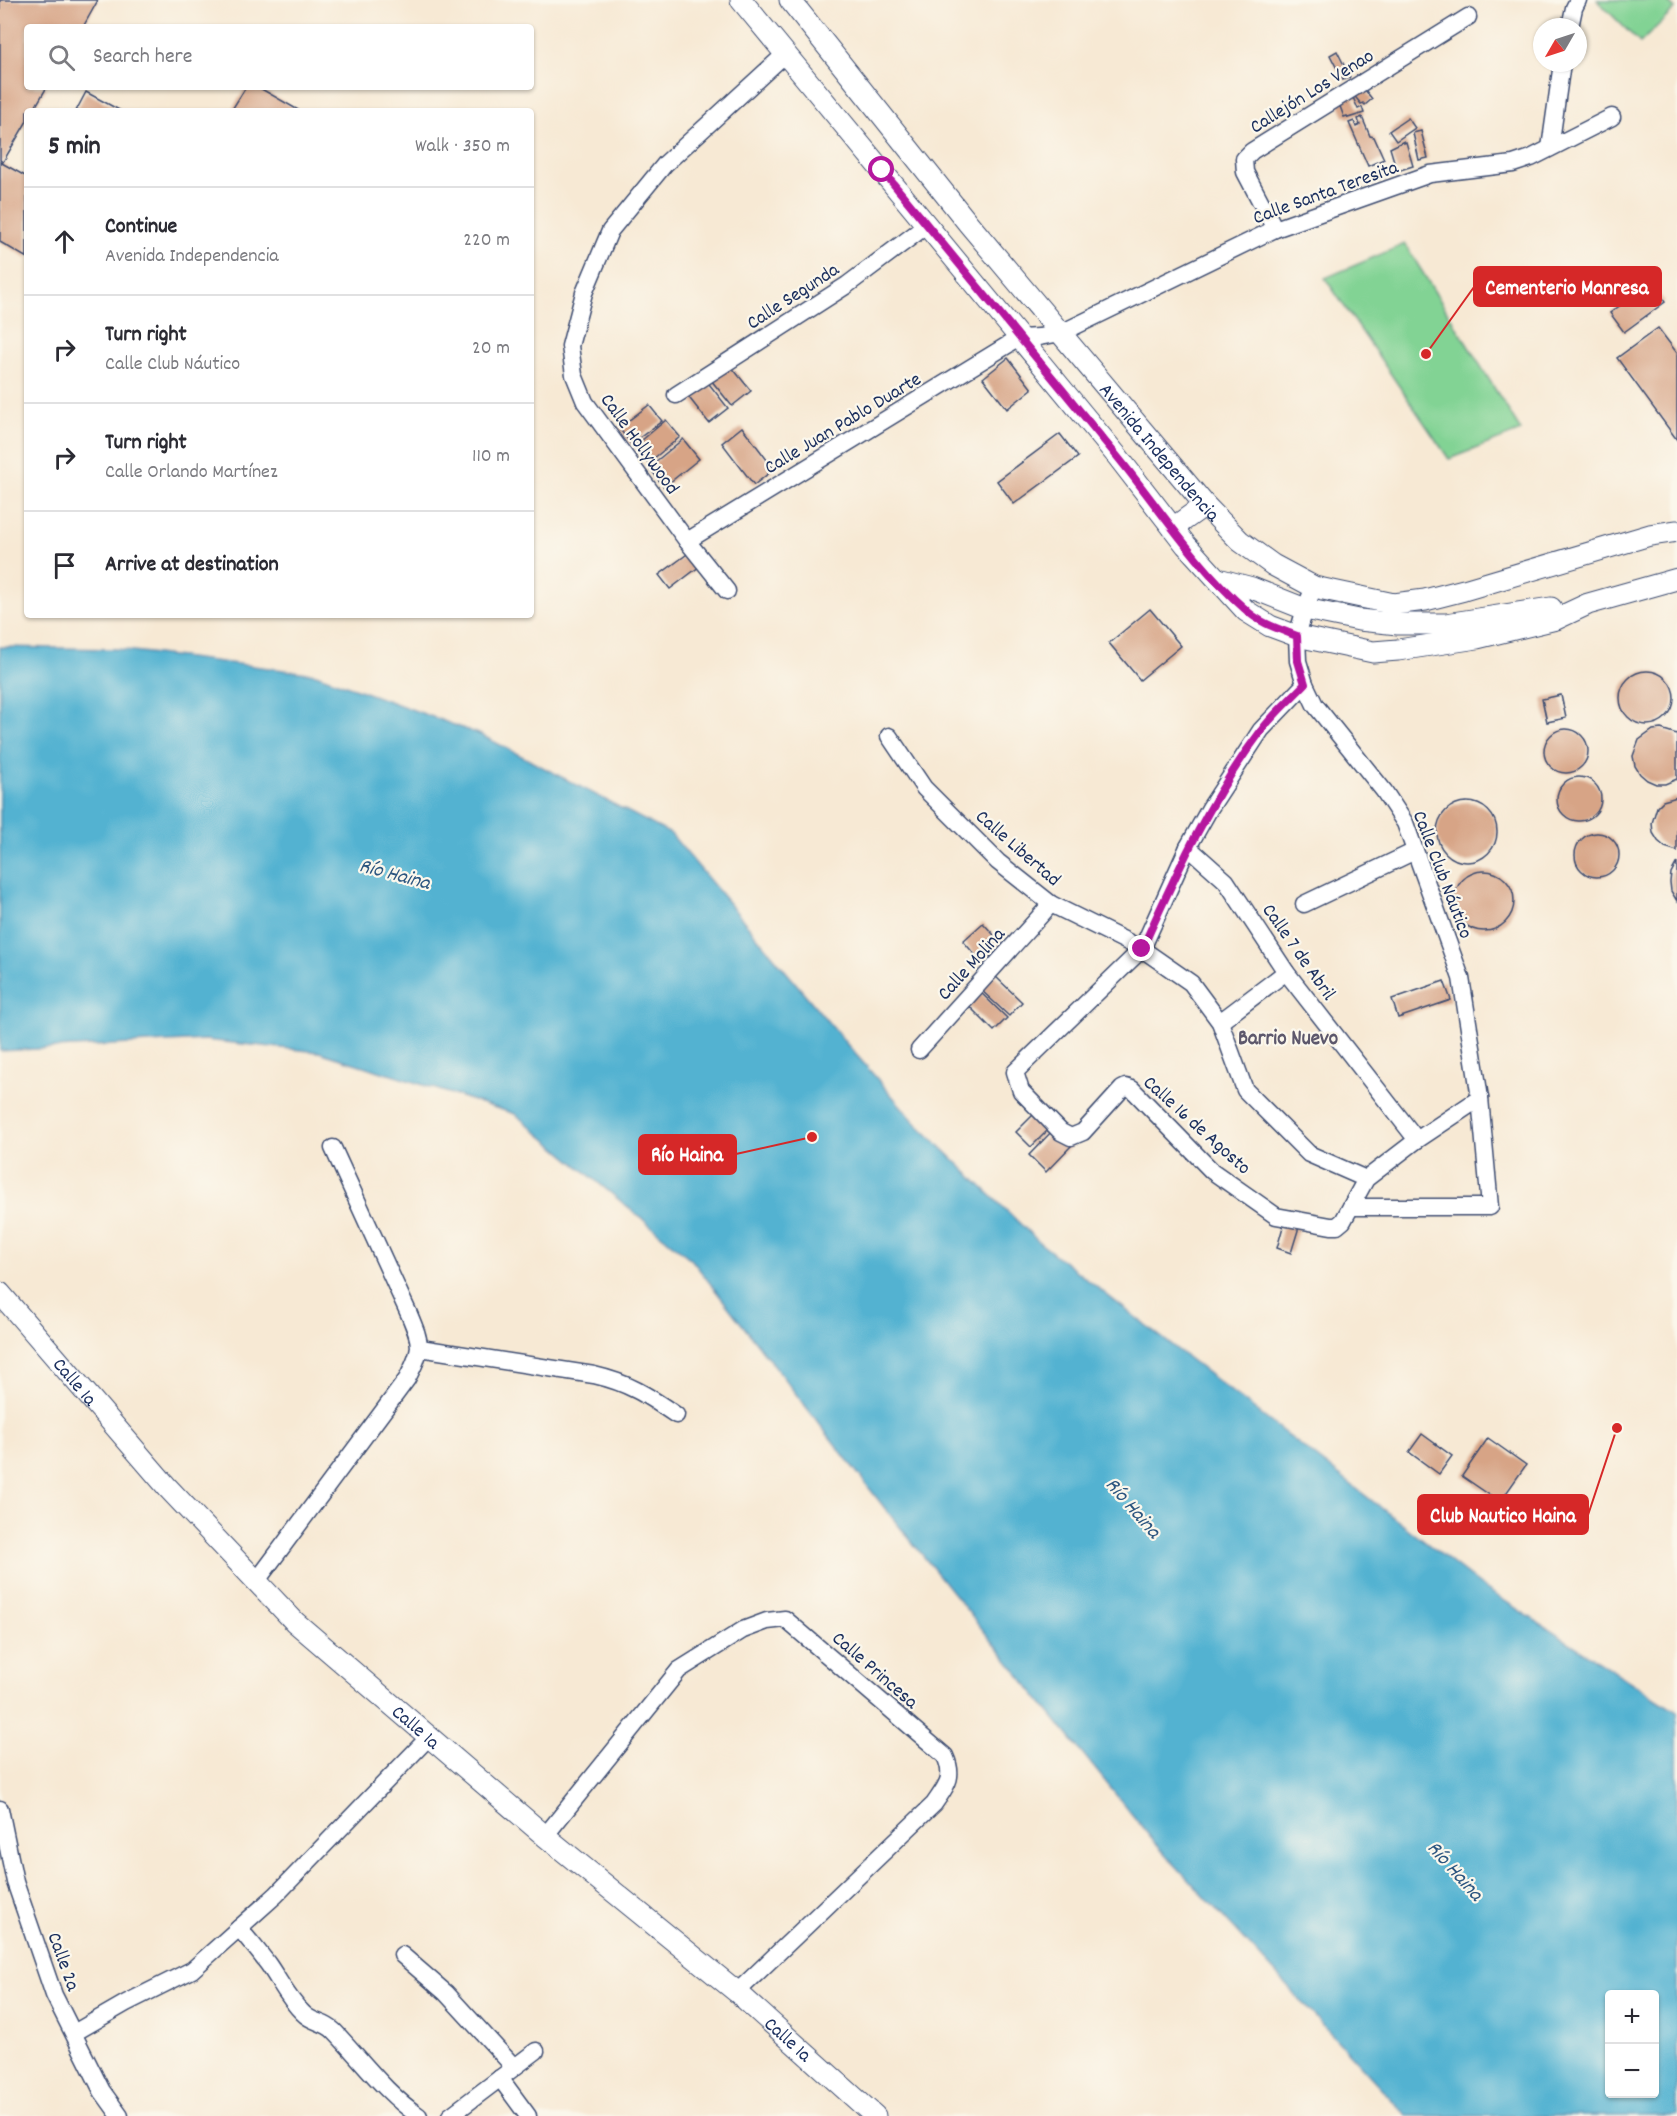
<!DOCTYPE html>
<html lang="en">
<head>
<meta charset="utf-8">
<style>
	body { margin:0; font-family:Dekko,sans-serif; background:#f2f2f3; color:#2b2b33 }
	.controls { position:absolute; right:18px; bottom:18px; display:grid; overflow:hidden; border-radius:6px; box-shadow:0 2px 4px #0004 }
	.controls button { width:54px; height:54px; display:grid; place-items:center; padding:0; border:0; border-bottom:2px solid #e1e1e2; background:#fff; color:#2b2b33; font:30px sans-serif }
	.compass { position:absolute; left:1533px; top:18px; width:54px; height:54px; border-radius:50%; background:#fff; box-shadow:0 2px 4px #0004; rotate:231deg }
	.stop { position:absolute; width:18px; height:18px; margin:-14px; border:4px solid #b5179e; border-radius:50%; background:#fff }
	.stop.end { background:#b5179e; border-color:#fff; box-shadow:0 2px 6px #0008 }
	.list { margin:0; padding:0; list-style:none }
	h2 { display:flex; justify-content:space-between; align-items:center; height:78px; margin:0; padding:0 24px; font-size:26px }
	h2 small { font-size:20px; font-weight:400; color:#7c7c81 }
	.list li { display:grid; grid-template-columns:39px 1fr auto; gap:18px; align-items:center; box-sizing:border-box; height:108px; padding:0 24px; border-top:2px solid #e1e1e2 }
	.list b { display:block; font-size:22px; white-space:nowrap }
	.list p { margin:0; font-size:20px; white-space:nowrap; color:#7c7c81 }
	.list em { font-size:20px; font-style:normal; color:#7c7c81 }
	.icon { flex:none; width:33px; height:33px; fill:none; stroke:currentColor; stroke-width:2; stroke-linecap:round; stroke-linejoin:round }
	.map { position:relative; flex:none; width:1677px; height:2116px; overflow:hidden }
	.search { position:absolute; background:#fff; box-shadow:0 2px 4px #0004; left:24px; top:24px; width:510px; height:66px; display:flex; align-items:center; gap:15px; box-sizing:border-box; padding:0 21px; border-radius:6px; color:#7c7c81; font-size:22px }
	.panel { position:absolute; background:#fff; box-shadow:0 2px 4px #0004; left:24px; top:108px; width:510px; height:510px; border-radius:6px }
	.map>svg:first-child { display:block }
	.green { fill:#82d394; stroke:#4e8179; stroke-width:1.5 }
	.water { fill:#52b2d1; stroke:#367098; stroke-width:1.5; fill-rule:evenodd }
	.building { fill:#d7a486 }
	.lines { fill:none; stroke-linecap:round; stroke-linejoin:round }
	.minor-casing { stroke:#3c4b70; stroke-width:19 }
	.tertiary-casing { stroke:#3c4b70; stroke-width:23 }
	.minor { stroke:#fff; stroke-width:16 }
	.tertiary { stroke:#fff; stroke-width:21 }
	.route { stroke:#b5179e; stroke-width:8 }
	.labels { text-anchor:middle; stroke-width:4.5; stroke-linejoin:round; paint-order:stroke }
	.street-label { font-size:20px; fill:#1b2f5e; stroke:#fbf7ec }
	.water-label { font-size:21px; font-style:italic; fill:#2c5680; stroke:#fbf7ec }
	.neighbourhood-label { font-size:21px; font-weight:bold; fill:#5d586c; stroke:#fbf7ec }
	.leader { fill:none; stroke:#d62828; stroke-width:2 }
	.callout-dot { fill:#d62828; stroke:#fbf7ec; stroke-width:2 }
	.callout { fill:#d62828; stroke:#d62828; stroke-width:2 }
	.callout-label { font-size:21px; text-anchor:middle; font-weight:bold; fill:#fff }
</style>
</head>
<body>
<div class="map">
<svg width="1677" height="2116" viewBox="0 0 1677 2116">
	<rect width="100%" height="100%" fill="#fbf7ec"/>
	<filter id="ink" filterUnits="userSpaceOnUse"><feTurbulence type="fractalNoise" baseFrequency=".0167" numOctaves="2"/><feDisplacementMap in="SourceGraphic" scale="12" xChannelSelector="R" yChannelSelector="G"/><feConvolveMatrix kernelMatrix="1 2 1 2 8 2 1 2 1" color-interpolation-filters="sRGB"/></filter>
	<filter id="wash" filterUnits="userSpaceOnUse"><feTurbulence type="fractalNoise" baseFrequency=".008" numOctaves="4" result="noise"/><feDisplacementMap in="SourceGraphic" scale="24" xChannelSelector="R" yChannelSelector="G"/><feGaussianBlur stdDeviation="1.35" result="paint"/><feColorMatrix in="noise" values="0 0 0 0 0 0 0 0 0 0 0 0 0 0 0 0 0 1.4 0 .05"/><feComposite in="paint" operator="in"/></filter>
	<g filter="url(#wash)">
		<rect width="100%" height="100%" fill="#f7e9d4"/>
		<g class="green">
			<polygon points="1597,0 1666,0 1675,9 1640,43"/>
			<polygon points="1405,244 1521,431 1449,459 1325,278"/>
		</g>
		<path class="water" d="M0 647 117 649 316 674 481 735 671 834 845 1042 914 1121 1040 1243 1483 1587 1677 1712V2116H1407L1155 1843 887 1511 692 1260 515 1114 319 1052 205 1040 0 1051ZM1610 1994H1654V2094H1610Z"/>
		<g id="blocks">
			<g class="building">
				<polygon points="0,0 98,0 83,27 27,27 27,87 47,87 33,111 27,111 27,121 3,162 0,160"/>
				<polygon points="1337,51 1350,77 1343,80 1330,55"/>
				<polygon points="1362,86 1372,99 1365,105 1363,103 1361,104 1352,93"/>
				<polygon points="246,87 258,87 300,111 231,111"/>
				<polygon points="86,92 121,111 76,111"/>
				<polygon points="1352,95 1358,109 1362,107 1364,113 1348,118 1347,116 1344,117 1338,101"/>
				<polygon points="1362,117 1370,136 1374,137 1384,159 1368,166 1349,123 1354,121 1356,127 1360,125 1358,119"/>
				<polygon points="1408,118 1415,128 1396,141 1389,131"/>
				<polygon points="1421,131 1428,158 1419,160 1413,133"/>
				<polygon points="1404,141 1404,143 1406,142 1413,166 1397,171 1390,148"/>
				<polygon points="0,162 27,177 27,258 0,242"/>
				<polygon points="1651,283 1665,302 1624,332 1610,313"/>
				<polygon points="1658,328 1677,353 1677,440 1617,358"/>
				<polygon points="1008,358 1032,389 1007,409 983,378"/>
				<polygon points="730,365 751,391 732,406 711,380"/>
				<polygon points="706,380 728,408 709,423 687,395"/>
				<polygon points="649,405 662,421 631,444 619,428"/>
				<polygon points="666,420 680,437 648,463 635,446"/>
				<polygon points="742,427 774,469 754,485 722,443"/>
				<polygon points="1060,434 1078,457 1014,504 997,481"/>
				<polygon points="683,439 699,459 664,487 649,467"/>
				<polygon points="690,552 700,566 670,589 659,575"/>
				<polygon points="1150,609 1181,646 1140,680 1109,643"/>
				<circle cx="1647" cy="698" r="27"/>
				<polygon points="1561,695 1566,718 1547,722 1542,699"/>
				<circle cx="1566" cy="751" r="22"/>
				<polygon points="1661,729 1677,734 1677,779 1665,784 1656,784 1647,780 1640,774 1635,766 1633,756 1639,740 1653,730"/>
				<circle cx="1579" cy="799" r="22"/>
				<polygon points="1677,797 1677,851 1665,847 1658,841 1653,833 1652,823 1657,807 1663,801"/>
				<circle cx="1467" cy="832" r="30"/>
				<circle cx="1597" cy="855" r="22"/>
				<polygon points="1677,862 1677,901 1671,891 1670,882 1671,873"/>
				<circle cx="1484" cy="901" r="30"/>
				<polygon points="983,923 1003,945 982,963 963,941"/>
				<polygon points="994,975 1022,1002 1009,1016 980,989"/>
				<polygon points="1444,981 1451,1000 1398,1018 1392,999"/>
				<polygon points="978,990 1007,1018 994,1031 966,1003"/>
				<polygon points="1037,1111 1052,1126 1031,1147 1016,1132"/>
				<polygon points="1055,1128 1072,1145 1046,1172 1029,1155"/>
				<polygon points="1284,1223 1299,1227 1291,1253 1277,1248"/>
				<polygon points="1422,1434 1452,1456 1439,1474 1409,1452"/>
				<polygon points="1488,1438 1526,1465 1500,1502 1462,1476"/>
			</g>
		</g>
	</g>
	<g filter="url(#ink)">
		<use href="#blocks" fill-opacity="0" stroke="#3c4b70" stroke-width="1.5"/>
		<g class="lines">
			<g class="minor-casing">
				<g id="minor">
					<polyline points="1570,27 1574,8 1578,0"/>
					<polyline points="1550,148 1562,63"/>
					<polyline points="1275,229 1245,172 1244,159 1252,151 1468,17"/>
					<polyline points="676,395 847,285 927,225"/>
					<polyline points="687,541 1019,338 1039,337 1061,333 1275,229 1430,174 1513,164 1531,158 1612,117"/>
					<polyline points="1314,587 1305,609 1297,636 1298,661 1305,684 1315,705 1384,791 1405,823 1461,978 1480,1098 1490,1207 1351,1207"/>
					<polyline points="727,591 687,541 585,402 574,375 570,346 584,293 610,231 665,164 784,55"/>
					<polyline points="1305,684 1261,730 1210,808 1188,847 1142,949 1015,1072 1021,1091 1061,1132 1071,1137 1083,1132 1122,1089 1126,1087 1132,1089 1212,1171 1276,1216 1331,1226 1337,1226 1343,1221 1366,1179 1417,1140 1480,1098"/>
					<polyline points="889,736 924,788 998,862 1051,904 1142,949 1191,983 1220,1022 1245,1090 1309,1154 1366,1179"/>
					<polyline points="1188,847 1226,881 1286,972 1417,1140"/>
					<polyline points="1304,904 1415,851"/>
					<polyline points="1220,1022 1286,972"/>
					<polyline points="919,1050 1051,904"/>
					<path d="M420 1348 594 1375C629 1383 647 1395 676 1415"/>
					<path d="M256 1582 407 1379C423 1348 422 1345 409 1314L333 1148"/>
					<polyline points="0,1809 15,1882 54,1995 102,2091 120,2116"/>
					<path d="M545 1836 679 1670 743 1630 767 1621 785 1619 945 1756C955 1778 946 1786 934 1804L737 1992"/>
					<path d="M239 1928C249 1940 259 1952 268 1964 280 1981 288 1999 303 2013 312 2023 324 2021 334 2031 362 2060 385 2093 419 2116"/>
					<polyline points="402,1955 446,1993 514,2067"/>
					<polyline points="74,2033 126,2003 192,1970 276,1895 429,1737"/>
					<polyline points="500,2078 528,2116"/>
					<polyline points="450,2116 536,2051"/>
				</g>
			</g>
			<g class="tertiary-casing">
				<g id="tertiary">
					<polyline points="741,0 1118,457 1186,545 1246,611 1270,626 1297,636 1373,652 1398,650 1477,638 1556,619 1588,604 1677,579"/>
					<path id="s1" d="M790 0 968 223 1205 505 1240 541 1273 565 1314 587 1394 604 1425 600 1464 590 1650 535 1677 531"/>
					<polyline points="1173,528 1205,505"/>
					<polyline points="1218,579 1252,588 1305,609 1359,620 1398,624 1446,624 1551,608"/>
					<path id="s2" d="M0 1293 168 1488 295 1622 545 1836 737 1992 875 2116"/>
				</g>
			</g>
			<use href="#minor" class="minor"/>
			<use href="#tertiary" class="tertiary"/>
		</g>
	</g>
	<g class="lines" filter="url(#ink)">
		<path class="route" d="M882 170C960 265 1038 360 1116 455 1158 506 1195 565 1245 609 1259 623 1279 629 1297 636L1298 661 1305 684C1290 700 1273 714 1261 731 1210 798 1176 874 1142 949"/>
	</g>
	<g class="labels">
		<g class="street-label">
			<text transform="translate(1311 90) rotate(-32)" y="7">Callejón Los Venao</text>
			<text transform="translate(1325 191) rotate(-20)" y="7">Calle Santa Teresita</text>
			<text transform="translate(792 295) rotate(-33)" y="7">Calle Segunda</text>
			<text transform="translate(842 422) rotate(-31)" y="7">Calle Juan Pablo Duarte</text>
			<text transform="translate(641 443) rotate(54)" y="7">Calle Hollywood</text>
			<text dy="7" stroke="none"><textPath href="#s1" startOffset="584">Avenida Independencia</textPath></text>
			<text transform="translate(1019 847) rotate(41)" y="7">Calle Libertad</text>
			<text transform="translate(1444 874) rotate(69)" y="7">Calle Club Náutico</text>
			<text transform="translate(1300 951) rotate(55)" y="7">Calle 7 de Abril</text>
			<text transform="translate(970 963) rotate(-48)" y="7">Calle Molina</text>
			<text transform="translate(1198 1124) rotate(42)" y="7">Calle 16 de Agosto</text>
			<text dy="7" stroke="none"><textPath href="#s2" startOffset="116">Calle 1a</textPath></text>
			<text transform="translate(876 1669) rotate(41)" y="7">Calle Princesa</text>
			<text dy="7" stroke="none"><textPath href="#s2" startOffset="602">Calle 1a</textPath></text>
			<text transform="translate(65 1961) rotate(70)" y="7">Calle 2a</text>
			<text dy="7" stroke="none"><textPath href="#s2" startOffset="1088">Calle 1a</textPath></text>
		</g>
		<g class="water-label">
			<text transform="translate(395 873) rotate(15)" y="7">Río Haina</text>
			<text transform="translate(1134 1507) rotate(49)" y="7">Río Haina</text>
			<text transform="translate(1456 1870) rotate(48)" y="7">Río Haina</text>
		</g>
		<g class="neighbourhood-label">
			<text x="1288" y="1044">Barrio Nuevo</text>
		</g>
	</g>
	<path class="leader" d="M1426 354L1474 287M812 1137L736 1154M1617 1428L1588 1515"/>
	<g class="callout-dot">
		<circle cx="1426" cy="354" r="6"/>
		<circle cx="812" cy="1137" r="6"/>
		<circle cx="1617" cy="1428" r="6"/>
	</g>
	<g class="callout">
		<rect x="1474" y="267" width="187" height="39" rx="6"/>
		<rect x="639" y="1135" width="97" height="39" rx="6"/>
		<rect x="1418" y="1495" width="170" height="39" rx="6"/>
	</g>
	<g class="callout-label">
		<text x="1567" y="294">Cementerio Manresa</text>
		<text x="687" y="1161">Río Haina</text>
		<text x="1503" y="1522">Club Nautico Haina</text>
	</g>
</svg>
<div class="controls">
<button>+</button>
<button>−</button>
</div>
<svg class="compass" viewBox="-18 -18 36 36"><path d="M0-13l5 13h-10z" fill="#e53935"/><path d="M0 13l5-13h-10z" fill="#7c7c81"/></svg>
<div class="stop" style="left:882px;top:170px"></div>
<div class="stop end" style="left:1142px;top:949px"></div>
<div class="search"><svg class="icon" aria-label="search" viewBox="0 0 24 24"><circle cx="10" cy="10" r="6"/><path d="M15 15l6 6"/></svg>Search here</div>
<section class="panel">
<h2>5 min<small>Walk · 350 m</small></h2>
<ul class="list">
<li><svg class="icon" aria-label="ahead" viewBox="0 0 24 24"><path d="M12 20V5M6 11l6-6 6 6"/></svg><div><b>Continue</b><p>Avenida Independencia</p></div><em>220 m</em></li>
<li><svg class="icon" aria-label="right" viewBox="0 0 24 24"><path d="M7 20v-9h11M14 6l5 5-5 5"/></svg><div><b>Turn right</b><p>Calle Club Náutico</p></div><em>20 m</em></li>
<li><svg class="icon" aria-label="right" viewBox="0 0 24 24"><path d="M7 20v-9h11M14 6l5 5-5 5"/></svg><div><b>Turn right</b><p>Calle Orlando Martínez</p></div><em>110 m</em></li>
<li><svg class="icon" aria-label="arrive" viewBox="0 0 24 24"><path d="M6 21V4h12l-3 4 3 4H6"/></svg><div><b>Arrive at destination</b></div></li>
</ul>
</section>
</div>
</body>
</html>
